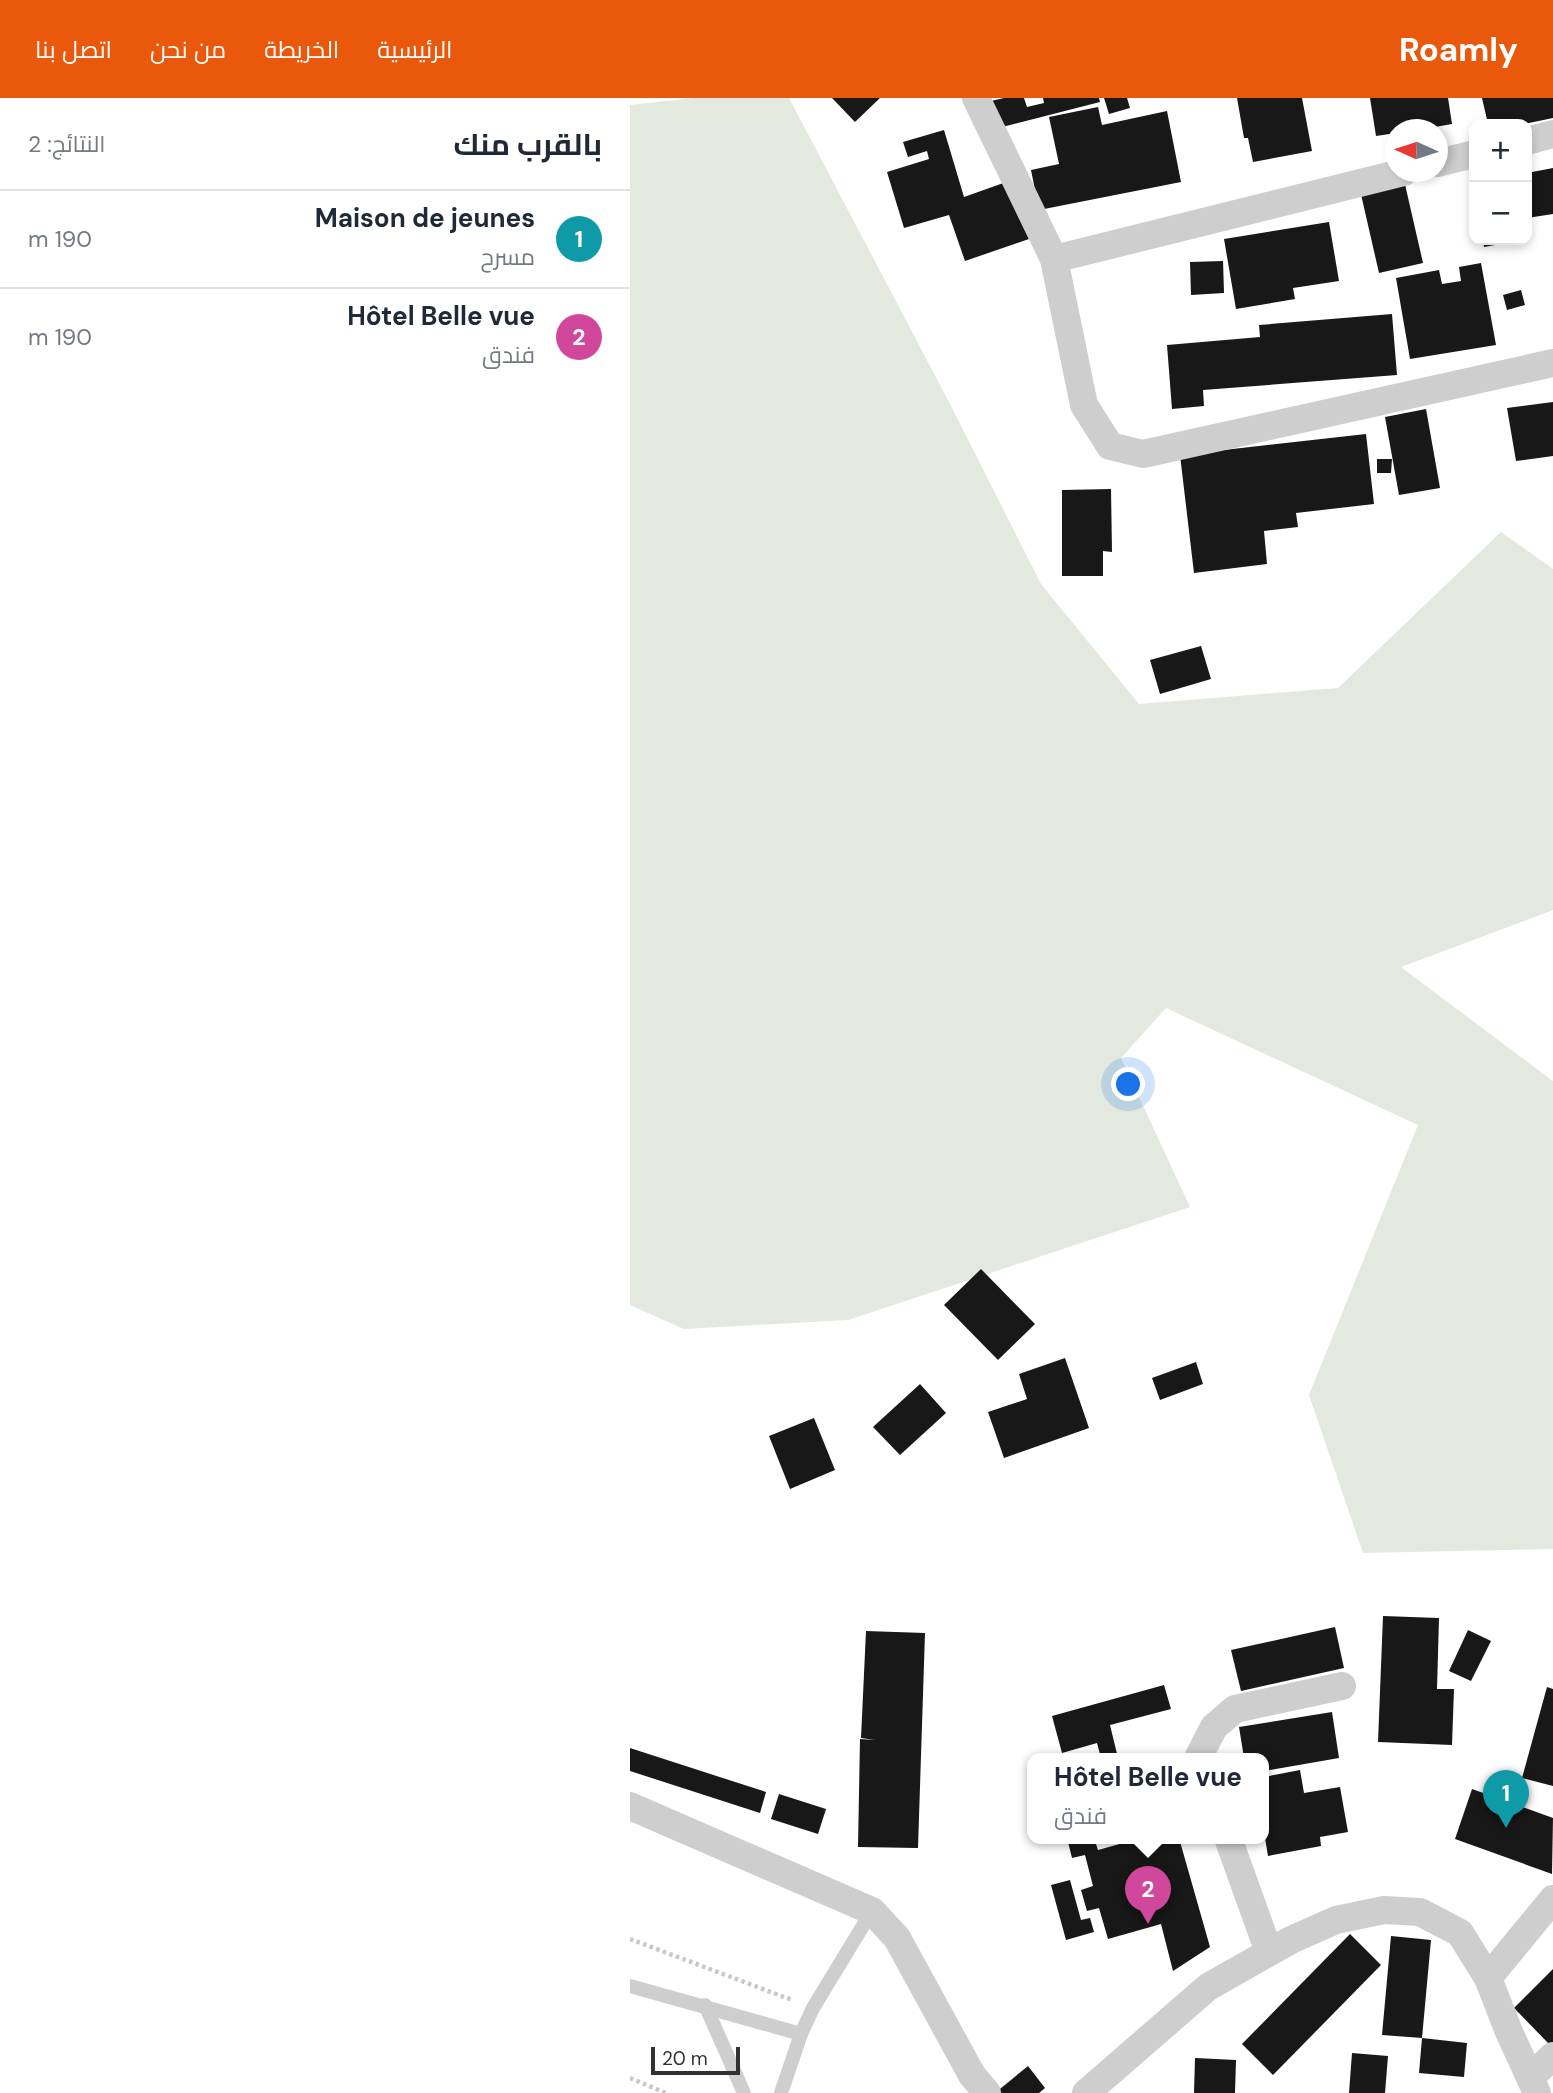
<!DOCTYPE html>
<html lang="ar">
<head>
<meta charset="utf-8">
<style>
	body { margin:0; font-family:"DM Sans",Cairo,sans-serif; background:#f2f2f3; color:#1f2937; direction:rtl }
	.controls { position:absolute; right:21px; top:21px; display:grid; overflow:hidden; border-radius:14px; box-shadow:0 4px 10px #0003 }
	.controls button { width:63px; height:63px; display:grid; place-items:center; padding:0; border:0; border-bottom:2px solid #e0e1e3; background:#fff; color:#1f2937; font:35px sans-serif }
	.compass { position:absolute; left:755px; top:21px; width:63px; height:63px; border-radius:50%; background:#fff; box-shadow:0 4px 10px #0003; rotate:273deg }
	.scale { position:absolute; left:21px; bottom:18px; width:89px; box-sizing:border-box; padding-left:7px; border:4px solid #313131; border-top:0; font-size:19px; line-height:24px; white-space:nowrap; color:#313131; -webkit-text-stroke:5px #fff; paint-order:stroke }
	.you { position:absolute; left:499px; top:987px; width:24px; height:24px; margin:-18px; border:5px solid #fff; border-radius:50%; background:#1a73e8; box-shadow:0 0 0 10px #1a73e833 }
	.badge { display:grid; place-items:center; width:46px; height:46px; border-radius:50%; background:#ea580c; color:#fff; font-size:23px; font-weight:700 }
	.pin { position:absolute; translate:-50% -58px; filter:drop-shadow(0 2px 4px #0008) }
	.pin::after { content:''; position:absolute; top:37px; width:24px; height:21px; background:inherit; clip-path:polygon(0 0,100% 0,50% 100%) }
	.popup { position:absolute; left:397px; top:1655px; width:242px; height:91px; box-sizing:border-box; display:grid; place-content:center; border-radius:14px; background:#fff; filter:drop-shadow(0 2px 5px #0005); font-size:23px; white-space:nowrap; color:#747a83 }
	.popup b { font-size:26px; color:#1f2937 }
	.popup::after { content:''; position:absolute; left:50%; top:100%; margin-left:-14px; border:14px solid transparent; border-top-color:#fff }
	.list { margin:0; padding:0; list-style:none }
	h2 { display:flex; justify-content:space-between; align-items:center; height:91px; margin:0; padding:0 28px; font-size:30px }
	h2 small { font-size:23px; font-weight:400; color:#747a83 }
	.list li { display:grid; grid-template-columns:46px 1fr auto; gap:21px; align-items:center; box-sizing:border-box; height:98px; padding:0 28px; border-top:2px solid #e0e1e3 }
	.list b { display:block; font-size:26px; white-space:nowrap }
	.list p { margin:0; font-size:23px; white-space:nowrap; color:#747a83 }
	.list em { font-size:23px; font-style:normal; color:#747a83 }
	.map { position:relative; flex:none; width:923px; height:1995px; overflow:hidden; direction:ltr }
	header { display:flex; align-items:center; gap:42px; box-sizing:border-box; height:98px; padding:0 35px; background:#ea580c; color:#fff }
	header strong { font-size:33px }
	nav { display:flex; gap:38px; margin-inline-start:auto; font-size:24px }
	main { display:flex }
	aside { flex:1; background:#fff }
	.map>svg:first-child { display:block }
	.green { fill:#e3e9de }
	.building { fill:#181818 }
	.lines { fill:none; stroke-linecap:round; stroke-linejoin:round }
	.path { stroke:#c8c8c8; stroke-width:4.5; stroke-dasharray:3.5 3.5; stroke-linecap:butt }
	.service { stroke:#cecece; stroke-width:14 }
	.minor { stroke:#cecece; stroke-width:28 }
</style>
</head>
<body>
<header>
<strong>Roamly</strong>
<nav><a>الرئيسية</a><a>الخريطة</a><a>من نحن</a><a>اتصل بنا</a></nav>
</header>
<main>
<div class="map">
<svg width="923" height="1995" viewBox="0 0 923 1995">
	<rect width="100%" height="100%" fill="#fff"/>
	<polygon class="green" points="63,0 159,0 320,306 411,486 509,606 708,590 871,434 923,471 923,812 771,869 923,983 923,1451 733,1455 679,1297 788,1027 536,910 491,960 560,1109 218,1222 54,1231 0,1207 0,7"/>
	<g class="building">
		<polygon points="202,0 250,0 225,24"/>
		<polygon points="374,0 394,0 397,9 414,5 413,0 469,0 470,4 368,30 361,3"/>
		<polygon points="474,0 497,0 500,10 479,16"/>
		<polygon points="607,0 672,0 682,53 623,64 618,40 614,40"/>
		<polygon points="740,0 818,0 822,26 788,32 766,32 766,35 746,38"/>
		<polygon points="852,0 923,0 923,20 894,26 858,26"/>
		<polygon points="468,9 472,27 537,13 551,84 409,112 401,72 429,66 419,19"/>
		<polygon points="314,32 334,99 379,83 399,141 335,163 319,117 274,130 257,74 299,61 297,53 278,59 273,44"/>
		<polygon points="923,70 923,116 897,120 897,75"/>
		<polygon points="774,82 793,165 749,175 730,92"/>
		<polygon points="699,124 709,183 663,190 665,201 606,211 594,141"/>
		<polygon points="853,142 887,142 887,143 854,149"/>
		<polygon points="593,163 594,195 561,197 560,164"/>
		<polygon points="851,165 866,247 780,261 766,180 809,172 812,186 831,183 829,169"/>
		<polygon points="891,192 895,207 877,212 873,197"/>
		<polygon points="762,216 767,277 573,292 574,308 542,311 537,247 630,239 629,227"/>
		<polygon points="923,304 923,358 886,363 877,310"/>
		<polygon points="796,311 810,390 769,397 755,319"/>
		<polygon points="736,336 744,406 666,415 668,429 634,433 637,466 564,475 550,357"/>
		<polygon points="747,361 762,361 761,375 747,375"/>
		<polygon points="481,391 482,454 473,453 473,478 432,478 432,392"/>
		<polygon points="571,548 581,581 530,596 520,562"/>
		<polygon points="351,1171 405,1226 368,1262 314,1207"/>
		<polygon points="435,1260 459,1330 374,1360 358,1314 397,1301 389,1276"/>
		<polygon points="566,1264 573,1286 530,1302 522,1280"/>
		<polygon points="290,1286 316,1315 270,1357 243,1329"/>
		<polygon points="184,1320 205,1372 160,1391 139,1338"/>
		<polygon points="753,1518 809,1520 807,1591 824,1591 822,1647 748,1644"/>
		<polygon points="705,1529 714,1570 611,1593 601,1552"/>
		<polygon points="838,1532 861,1543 841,1583 819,1573"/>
		<polygon points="236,1533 295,1535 288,1750 228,1749 230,1641 245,1642 231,1640"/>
		<polygon points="534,1587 541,1611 480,1627 488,1660 471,1660 467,1645 432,1655 422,1618"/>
		<polygon points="917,1589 923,1591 923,1688 892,1680"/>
		<polygon points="702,1614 709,1660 634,1673 634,1660 614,1660 609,1629"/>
		<polygon points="0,1650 136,1694 130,1715 0,1673"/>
		<polygon points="670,1672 674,1695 710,1689 718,1734 690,1739 691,1748 638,1758 634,1734 634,1679"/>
		<polygon points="842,1691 923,1720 922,1776 825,1741"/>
		<polygon points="149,1696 196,1711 188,1736 141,1721"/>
		<polygon points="437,1740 464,1740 468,1752 511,1740 549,1740 580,1849 543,1873 531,1826 478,1841 469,1810 457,1813 451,1792 463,1788 455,1757 442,1760"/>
		<polygon points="440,1782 451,1822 460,1820 464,1834 436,1842 421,1787"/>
		<polygon points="720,1836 751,1867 643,1977 612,1946"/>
		<polygon points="761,1838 801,1842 792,1940 752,1937"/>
		<polygon points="923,1871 923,1946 921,1948 884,1910"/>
		<polygon points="792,1940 837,1945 834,1979 789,1975"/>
		<polygon points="722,1955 758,1958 755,1995 719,1995"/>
		<polygon points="565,1960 606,1962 605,1995 564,1995"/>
		<polygon points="398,1968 415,1990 409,1995 365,1995"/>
	</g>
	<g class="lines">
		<g class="path">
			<polyline points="0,1841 162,1902"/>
			<polyline points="0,1980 36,1995"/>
		</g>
		<g class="service">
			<polyline points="0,1888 171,1936"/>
			<polyline points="75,1907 114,1995"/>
			<polyline points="151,1995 171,1936 183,1910 242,1813"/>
		</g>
		<g class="minor">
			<polyline points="346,0 424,161 454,307 480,348 513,356 923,265"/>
			<polyline points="897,43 923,36"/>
			<polyline points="808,65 844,56"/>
			<polyline points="424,161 774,74"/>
			<polyline points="569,1658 584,1629 605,1611 712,1588"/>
			<polyline points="0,1708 242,1813 267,1840 342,1977 357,1995"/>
			<polyline points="598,1740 639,1854"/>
			<polyline points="858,1880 923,1801"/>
			<polyline points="901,1979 923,1958"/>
			<polyline points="456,1995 578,1889 661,1842 706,1822 754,1812 790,1814 830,1835 858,1880 879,1934 907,1995"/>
		</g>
	</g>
</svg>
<div class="controls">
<button>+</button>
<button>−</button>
</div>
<svg class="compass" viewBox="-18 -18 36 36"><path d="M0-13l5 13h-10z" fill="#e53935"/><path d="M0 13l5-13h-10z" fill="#747a83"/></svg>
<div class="scale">20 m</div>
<div class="you"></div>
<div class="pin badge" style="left:876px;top:1730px;background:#0f9aa8">1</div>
<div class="pin badge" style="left:518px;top:1826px;background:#d1479c">2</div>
<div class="popup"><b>Hôtel Belle vue</b>فندق</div>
</div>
<aside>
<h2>بالقرب منك<small>النتائج: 2</small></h2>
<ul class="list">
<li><span class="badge" style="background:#0f9aa8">1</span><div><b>Maison de jeunes</b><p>مسرح</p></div><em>190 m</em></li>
<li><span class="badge" style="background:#d1479c">2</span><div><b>Hôtel Belle vue</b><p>فندق</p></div><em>190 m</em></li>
</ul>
</aside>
</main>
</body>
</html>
